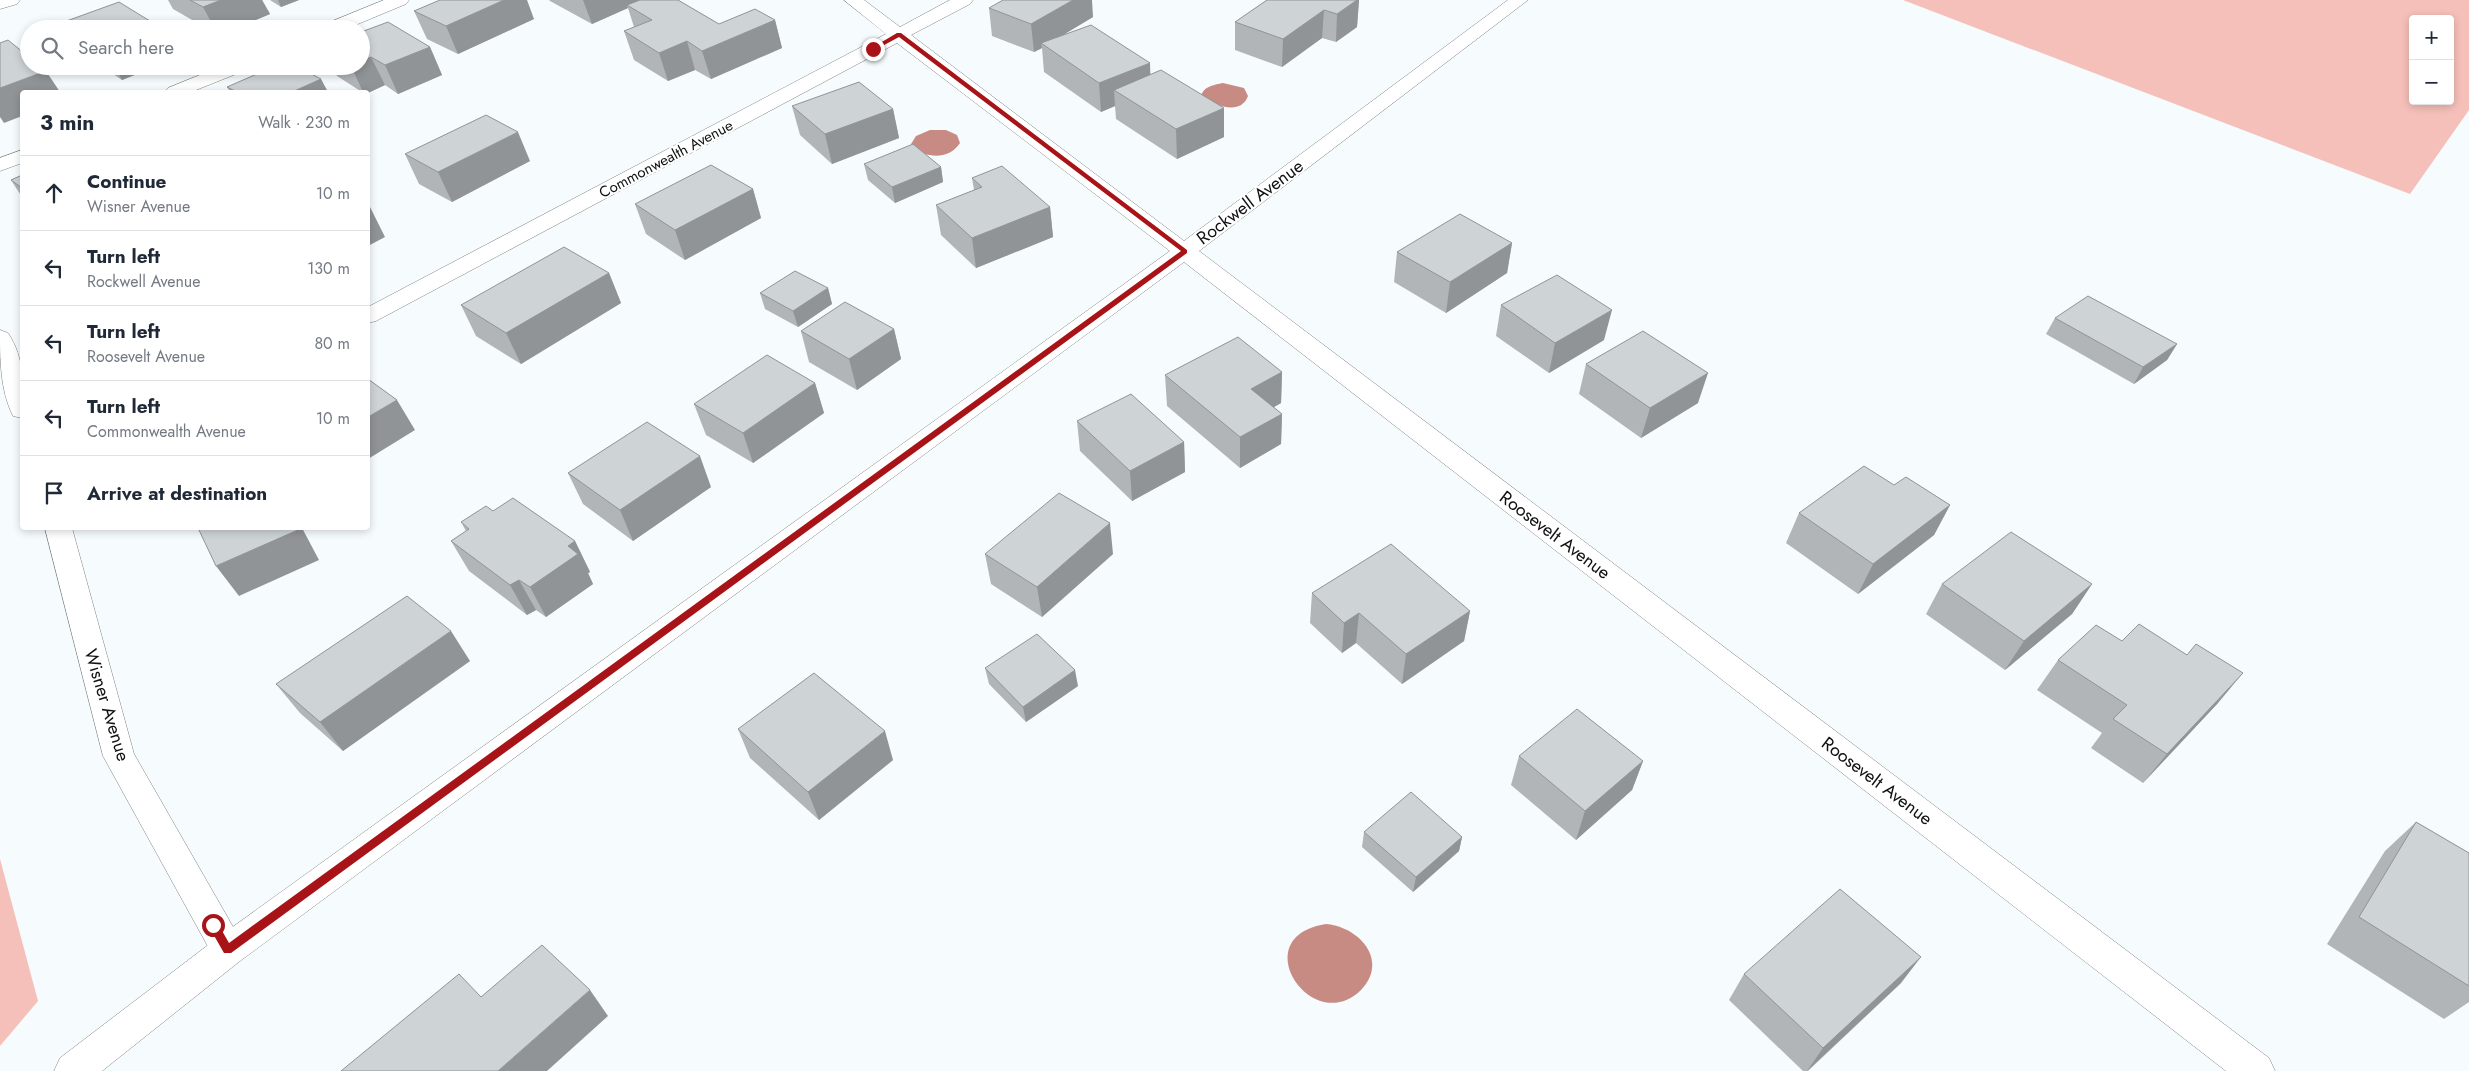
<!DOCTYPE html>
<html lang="en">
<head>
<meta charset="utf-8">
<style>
	body { margin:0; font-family:Jost,sans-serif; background:#f6f6f7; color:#1f2937 }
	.controls { position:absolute; right:15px; top:15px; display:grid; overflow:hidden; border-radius:5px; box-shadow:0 2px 8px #0003 }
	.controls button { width:45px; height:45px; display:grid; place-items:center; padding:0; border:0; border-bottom:1px solid #e0e1e3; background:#fff; color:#1f2937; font:25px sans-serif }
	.stop { position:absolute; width:15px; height:15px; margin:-11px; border:4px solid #a81317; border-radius:50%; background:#fff }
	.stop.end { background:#a81317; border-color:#fff; box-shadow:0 1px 5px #0008 }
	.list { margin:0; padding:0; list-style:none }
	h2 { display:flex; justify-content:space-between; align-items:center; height:65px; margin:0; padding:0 20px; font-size:21px }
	h2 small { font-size:16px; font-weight:400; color:#747a83 }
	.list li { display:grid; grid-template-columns:32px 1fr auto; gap:15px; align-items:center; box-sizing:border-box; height:75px; padding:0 20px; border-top:1px solid #e0e1e3 }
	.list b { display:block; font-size:19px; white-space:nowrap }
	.list p { margin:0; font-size:16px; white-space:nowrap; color:#747a83 }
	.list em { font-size:16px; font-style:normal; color:#747a83 }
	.icon { flex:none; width:28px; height:28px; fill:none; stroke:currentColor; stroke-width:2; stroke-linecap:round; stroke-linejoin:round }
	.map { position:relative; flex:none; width:2469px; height:1071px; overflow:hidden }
	.search { position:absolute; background:#fff; box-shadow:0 2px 8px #0003; left:20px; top:20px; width:350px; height:55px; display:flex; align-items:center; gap:12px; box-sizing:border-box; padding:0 18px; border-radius:28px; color:#747a83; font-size:19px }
	.panel { position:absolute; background:#fff; box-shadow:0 2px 8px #0003; left:20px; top:90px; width:350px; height:440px; border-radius:5px }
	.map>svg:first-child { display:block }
	.green { fill:#f5c0b9; fill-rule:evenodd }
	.water { fill:#c88b84 }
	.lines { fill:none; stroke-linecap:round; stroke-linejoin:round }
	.street-casing { stroke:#7f8385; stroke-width:1 }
	.secondary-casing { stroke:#7f8385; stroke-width:1 }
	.street { fill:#fff; fill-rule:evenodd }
	.secondary { fill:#fff; fill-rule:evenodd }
	.wall { fill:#b1b5b8 }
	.shaded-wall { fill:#909496 }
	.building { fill:#ced3d6; stroke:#909496 }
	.route { fill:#a81317 }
	.labels { text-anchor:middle; stroke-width:4; stroke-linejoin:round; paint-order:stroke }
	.far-street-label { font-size:15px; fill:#101112; stroke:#fff }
	.street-label { font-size:18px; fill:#101112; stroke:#fff }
</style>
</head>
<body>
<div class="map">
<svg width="2469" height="1071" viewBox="0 0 2469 1071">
	<rect width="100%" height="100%" fill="#f6fbfd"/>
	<g class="green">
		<path d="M1903 0H2469V110L2410 194ZM2413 19H2450V101H2413Z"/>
		<polygon points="0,859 38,1001 0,1046"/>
	</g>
	<g class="water">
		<path d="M1223 83 1244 88 1248 96C1240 117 1214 104 1201 97 1203 86 1214 85 1223 83Z"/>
		<path d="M930 130H946L957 135 960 143C949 160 927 158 912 148L911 144 916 136Z"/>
		<path d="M1326 924C1360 927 1389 961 1361 990 1313 1038 1243 937 1326 924Z"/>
	</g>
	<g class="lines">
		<g class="street-casing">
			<g id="street">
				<polygon points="0,0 20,0 17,4 0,9"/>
				<polygon points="384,0 409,0 406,4 346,29 321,29 323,25"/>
				<polygon points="844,0 864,0 900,27 950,0 973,0 970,4 911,35 1184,241 1508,0 1528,0 1199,251 2269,1058 2275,1071 2226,1071 1184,262 240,961 102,1071 54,1071 60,1058 216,939 1170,251 897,43 376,321 368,323 368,307 886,34"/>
				<polygon points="222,66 248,66 246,70 191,92 165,92 168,88"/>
				<polygon points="22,150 22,163 0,171 0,158"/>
			</g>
		</g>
		<g class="secondary-casing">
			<g id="secondary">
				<path d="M0 330 8 333C24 356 26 392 22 418L13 416C0 390 0 359 0 330Z"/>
				<polygon points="45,528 72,528 134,754 240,939 245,950 240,961 228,966 216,961 103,756"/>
			</g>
		</g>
		<use href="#street" class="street"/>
		<use href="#secondary" class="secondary"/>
	</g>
	<g class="wall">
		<polygon points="168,0 262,0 270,14 234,29 208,29 173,9"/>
		<polygon points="270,0 299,0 281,7"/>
		<polygon points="549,0 678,0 719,24 775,20 782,48 711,79 695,70 668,81 634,60 624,31 634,27 628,8 592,24 550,1"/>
		<polygon points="1267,0 1359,0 1357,27 1336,42 1322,38 1282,67 1235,50 1235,22"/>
		<polygon points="989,8 1093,17 1062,35 1151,74 1224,137 1177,159 1116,119 1115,106 1101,112 1044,72 1042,48 1034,52 992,36"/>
		<polygon points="414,11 534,19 458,54 427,39"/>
		<polygon points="61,23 163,29 64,29"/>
		<polygon points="361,32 430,47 442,75 398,94 385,85 368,93 362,92 337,76 332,66 361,66"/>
		<polygon points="101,66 157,66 122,80"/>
		<polygon points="227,87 328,92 230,92"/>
		<polygon points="792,106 893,109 899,138 832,164 800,135"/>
		<polygon points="405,154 530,161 452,202 419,184"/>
		<polygon points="864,164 941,167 943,182 895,203 868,180"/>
		<polygon points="22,175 22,197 11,180"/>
		<polygon points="972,178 1050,207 1053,237 976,268 941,235 936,205 974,190"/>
		<polygon points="753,189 761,218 685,260 646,234 635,204"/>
		<polygon points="1512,243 1507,273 1446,313 1394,282 1397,252"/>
		<polygon points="609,273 621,303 521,364 476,336 461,305"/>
		<polygon points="828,288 832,304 798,327 765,309 760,293"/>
		<polygon points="1501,305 1604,340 1549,373 1496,336"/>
		<polygon points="2055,318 2177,344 2167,360 2134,384 2046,334"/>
		<polygon points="894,329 901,359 857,390 809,362 801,331"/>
		<polygon points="1586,364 1698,403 1641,438 1579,394"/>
		<polygon points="1282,372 1281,403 1274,407 1282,414 1281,444 1240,468 1167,406 1165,375"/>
		<polygon points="815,383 824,413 753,463 706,435 694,404"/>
		<polygon points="1077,421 1184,442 1185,472 1132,501 1080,451"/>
		<polygon points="568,473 711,487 633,541 583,504"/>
		<polygon points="1894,485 1950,505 1934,535 1858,594 1786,543 1799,513"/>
		<polygon points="493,511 575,541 590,572 588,573 593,584 546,617 536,610 527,615 469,571 451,541 466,531 461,522"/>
		<polygon points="985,554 1113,554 1042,617 991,584"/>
		<polygon points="1942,584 2092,584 2072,614 2005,670 1926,614"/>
		<polygon points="1312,593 1470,611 1464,641 1402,684 1356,643 1342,653 1310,623"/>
		<polygon points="2058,660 2218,703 2143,783 2091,748 2102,733 2037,690"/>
		<polygon points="470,661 343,751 300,713 276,684"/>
		<polygon points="985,668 1078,686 1026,722 989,684"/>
		<polygon points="738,729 893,760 819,820 750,758"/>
		<polygon points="1519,756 1643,761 1632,790 1576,840 1511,785"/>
		<polygon points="2416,822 2469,853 2469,1002 2444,1019 2327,944 2385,851"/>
		<polygon points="1364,832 1462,837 1459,851 1413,892 1362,847"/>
		<polygon points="1744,974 1901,983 1808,1071 1803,1071 1729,1000"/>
	</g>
	<g class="shaded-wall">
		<polygon points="221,0 262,0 270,14 234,29 215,29 203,7"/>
		<polygon points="278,0 299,0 281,7"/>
		<polygon points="504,0 527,0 534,19 458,54 446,26"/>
		<polygon points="583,0 647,0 627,5 628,8 592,24"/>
		<polygon points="1073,0 1092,0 1093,17 1045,46 1041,43 1042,48 1034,52 1031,24"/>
		<polygon points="1357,0 1359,0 1357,27 1336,42 1337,14"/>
		<polygon points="1324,10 1322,38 1282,67 1283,39"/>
		<polygon points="775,20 782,48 711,79 702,51"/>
		<polygon points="687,41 695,70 668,81 659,53"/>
		<polygon points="430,47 442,75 398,94 385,65"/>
		<polygon points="371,57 385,85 368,93 363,92 351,66 361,66 361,61"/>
		<polygon points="1150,63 1151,92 1114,90 1115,106 1101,112 1099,83"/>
		<polygon points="114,66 157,66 122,80"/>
		<polygon points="46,71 60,92 22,92 22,116 4,123 0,117 0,88"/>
		<polygon points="321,79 328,92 292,92"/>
		<polygon points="1224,108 1224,137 1177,159 1176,129"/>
		<polygon points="893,109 899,138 832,164 825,134"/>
		<polygon points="518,132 530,161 452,202 438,172"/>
		<polygon points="941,167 943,182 895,203 892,187"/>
		<polygon points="753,189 761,218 685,260 675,230"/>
		<polygon points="370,207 385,237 368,246 368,208"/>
		<polygon points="1050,207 1053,237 976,268 972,238"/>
		<polygon points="1512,243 1507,273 1446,313 1450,282"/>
		<polygon points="609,273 621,303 521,364 506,333"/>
		<polygon points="828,288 832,304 798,327 793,311"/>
		<polygon points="1612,310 1604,340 1549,373 1555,343"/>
		<polygon points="894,329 901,359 857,390 849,359"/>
		<polygon points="2177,344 2167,360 2134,384 2143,367"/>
		<polygon points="1282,372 1281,403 1251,420 1251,389"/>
		<polygon points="1708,373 1698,403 1641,438 1650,408"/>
		<polygon points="815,383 824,413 753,463 743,433"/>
		<polygon points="397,400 415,430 368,459 368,417"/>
		<polygon points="1282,414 1281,444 1240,468 1240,437"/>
		<polygon points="1184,442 1185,472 1132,501 1130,471"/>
		<polygon points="700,456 711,487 633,541 620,510"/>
		<polygon points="1950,505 1934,535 1858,594 1873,564"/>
		<polygon points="1110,523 1113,554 1042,617 1037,587"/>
		<polygon points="296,528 302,528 319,560 239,596 216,566"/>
		<polygon points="575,541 590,572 588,573 593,584 546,617 530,587 568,546"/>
		<polygon points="519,580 536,610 527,615 510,585"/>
		<polygon points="2092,584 2072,614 2005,670 2024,641"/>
		<polygon points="1470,611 1464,641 1402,684 1406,654"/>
		<polygon points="1359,613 1356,643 1342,653 1344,623"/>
		<polygon points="451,631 470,661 343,751 320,722"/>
		<polygon points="1075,670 1078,686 1026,722 1023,707"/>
		<polygon points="2243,673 2218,703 2143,783 2167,754"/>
		<polygon points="885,731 893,760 819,820 808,792"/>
		<polygon points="1643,761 1632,790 1576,840 1585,811"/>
		<polygon points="1462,837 1459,851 1413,892 1416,877"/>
		<polygon points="1921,957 1901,983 1807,1071 1823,1048"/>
		<polygon points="590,990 608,1016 547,1071 498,1071"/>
	</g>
	<g class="building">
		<polygon points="190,0 221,0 203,7"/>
		<polygon points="440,0 504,0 446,26 414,11"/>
		<polygon points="640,0 678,0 719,24 755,9 775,20 702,51 687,41 659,53 624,31 652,20 627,5"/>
		<polygon points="1003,0 1073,0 1031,24 989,8"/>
		<polygon points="1267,0 1357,0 1337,14 1324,10 1283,39 1235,22"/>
		<polygon points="119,2 163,29 69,29 61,23"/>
		<polygon points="388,22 430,47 385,65 371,57 361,61 361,32"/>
		<polygon points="1091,25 1150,63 1099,83 1041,43"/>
		<polygon points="8,40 29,57 29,66 40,66 46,71 0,88 0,43"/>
		<polygon points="275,66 296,66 321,79 292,92 237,92 227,87"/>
		<polygon points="1161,70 1224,108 1176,129 1114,90"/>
		<polygon points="859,82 893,109 825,134 792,106"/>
		<polygon points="486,115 518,132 438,172 405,154"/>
		<polygon points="913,144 941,167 892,187 864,164"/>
		<polygon points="711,165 753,189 675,230 635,204"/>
		<polygon points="1002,166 1050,207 972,238 936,205 982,187 972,178"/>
		<polygon points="22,175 22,188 11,180"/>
		<polygon points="1460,214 1512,243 1450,282 1397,252"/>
		<polygon points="564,247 609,273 506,333 461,305"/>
		<polygon points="795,271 828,288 793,311 760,293"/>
		<polygon points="1557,275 1612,310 1555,343 1501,305"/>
		<polygon points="2088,296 2177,344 2143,367 2055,318"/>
		<polygon points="845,302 894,329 849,359 801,331"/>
		<polygon points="1643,331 1708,373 1650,408 1586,364"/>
		<polygon points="1238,337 1282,372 1251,389 1282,414 1240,437 1165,375"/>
		<polygon points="767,355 815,383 743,433 694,404"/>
		<polygon points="368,379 397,400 368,417"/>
		<polygon points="1131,394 1184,442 1130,471 1077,421"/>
		<polygon points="647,422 700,456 620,510 568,473"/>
		<polygon points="1864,466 1894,485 1906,477 1950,505 1873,564 1799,513"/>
		<polygon points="1059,493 1110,523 1037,587 985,554"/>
		<polygon points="513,498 575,541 568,546 578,554 530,587 519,580 510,585 451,541 469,529 461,522 486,506 493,511"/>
		<polygon points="198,528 296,528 298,530 216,566"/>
		<polygon points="2011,532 2092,584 2024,641 1942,584"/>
		<polygon points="1391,544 1470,611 1406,654 1359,613 1344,623 1312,593"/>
		<polygon points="407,596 451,631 320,722 276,684"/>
		<polygon points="2139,624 2187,655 2196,644 2243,673 2167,754 2113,719 2127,705 2058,660 2096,625 2122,641"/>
		<polygon points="1037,634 1075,670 1023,707 985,668"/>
		<polygon points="814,673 885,731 808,792 738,729"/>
		<polygon points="1577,709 1643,761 1585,811 1519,756"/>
		<polygon points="1411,792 1462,837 1416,877 1364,832"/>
		<polygon points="2416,822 2469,853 2469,986 2359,917"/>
		<polygon points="1840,889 1921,957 1823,1048 1744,974"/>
		<polygon points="542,945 590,990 498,1071 341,1071 459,974 481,997"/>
	</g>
	<polygon class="route" points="897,33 901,33 1187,250 1187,253 231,953 224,953 208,925 210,922 217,922 229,943 1181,251 899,37 875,50 870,49"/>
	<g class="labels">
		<g class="far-street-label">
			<text transform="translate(666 159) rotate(-28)" y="5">Commonwealth Avenue</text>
		</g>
		<g class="street-label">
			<text transform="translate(1250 202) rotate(-37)" y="6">Rockwell Avenue</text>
			<text transform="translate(1555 535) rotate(37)" y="6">Roosevelt Avenue</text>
			<text transform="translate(107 705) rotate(73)" y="6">Wisner Avenue</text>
			<text transform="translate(1877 781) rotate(37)" y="6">Roosevelt Avenue</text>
		</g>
	</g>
</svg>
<div class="controls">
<button>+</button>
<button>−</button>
</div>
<div class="stop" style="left:213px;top:925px"></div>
<div class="stop end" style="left:873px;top:49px"></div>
<div class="search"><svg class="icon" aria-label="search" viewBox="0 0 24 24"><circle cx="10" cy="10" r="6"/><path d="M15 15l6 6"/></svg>Search here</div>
<section class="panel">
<h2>3 min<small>Walk · 230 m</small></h2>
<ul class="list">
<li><svg class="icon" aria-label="ahead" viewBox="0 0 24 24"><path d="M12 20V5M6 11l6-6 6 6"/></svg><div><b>Continue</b><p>Wisner Avenue</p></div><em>10 m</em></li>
<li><svg class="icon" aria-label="left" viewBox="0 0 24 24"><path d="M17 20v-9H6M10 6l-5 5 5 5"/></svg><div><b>Turn left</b><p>Rockwell Avenue</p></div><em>130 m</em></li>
<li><svg class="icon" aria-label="left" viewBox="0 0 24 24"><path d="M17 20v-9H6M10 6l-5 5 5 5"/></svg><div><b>Turn left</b><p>Roosevelt Avenue</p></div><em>80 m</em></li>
<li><svg class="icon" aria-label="left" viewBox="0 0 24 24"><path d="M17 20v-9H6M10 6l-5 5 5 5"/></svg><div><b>Turn left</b><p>Commonwealth Avenue</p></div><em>10 m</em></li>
<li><svg class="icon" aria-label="arrive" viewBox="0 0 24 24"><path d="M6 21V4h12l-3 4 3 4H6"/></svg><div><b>Arrive at destination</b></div></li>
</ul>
</section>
</div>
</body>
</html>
